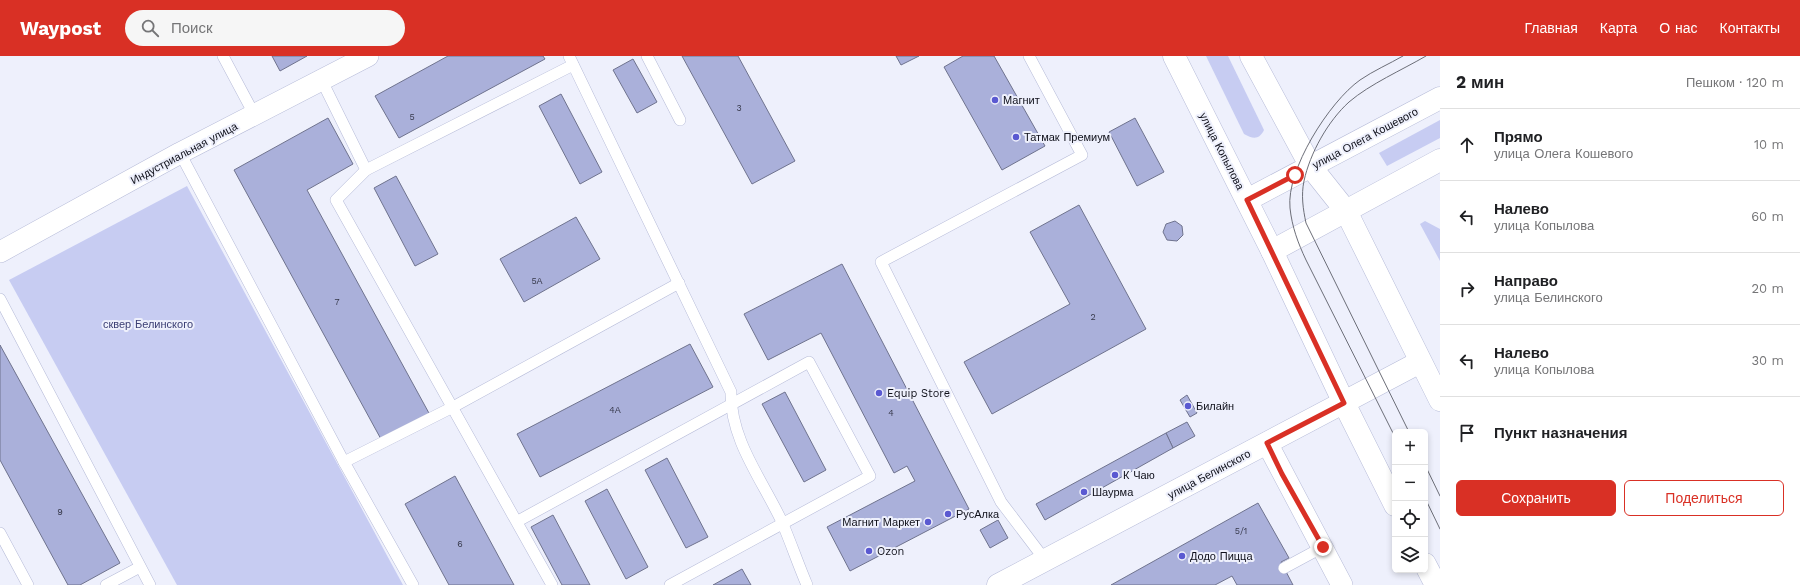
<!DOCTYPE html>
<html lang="ru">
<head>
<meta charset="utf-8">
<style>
	body { margin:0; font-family:"Work Sans",sans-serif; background:#f6f6f6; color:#202124 }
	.controls { position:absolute; right:12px; bottom:12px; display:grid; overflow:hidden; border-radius:6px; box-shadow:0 2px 6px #0003 }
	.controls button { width:36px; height:36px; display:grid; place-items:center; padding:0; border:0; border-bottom:1px solid #e0e0e0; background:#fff; color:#202124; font:20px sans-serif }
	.stop { position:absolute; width:12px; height:12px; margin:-9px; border:3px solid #d93025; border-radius:50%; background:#fff }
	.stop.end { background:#d93025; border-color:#fff; box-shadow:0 1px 4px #0008 }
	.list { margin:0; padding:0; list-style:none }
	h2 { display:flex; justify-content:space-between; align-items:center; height:52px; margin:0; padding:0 16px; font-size:17px }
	h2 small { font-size:13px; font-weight:400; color:#757577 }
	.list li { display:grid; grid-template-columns:26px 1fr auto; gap:12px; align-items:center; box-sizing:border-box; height:72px; padding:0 16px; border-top:1px solid #e0e0e0 }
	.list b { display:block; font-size:15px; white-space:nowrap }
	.list p { margin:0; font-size:13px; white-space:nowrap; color:#757577 }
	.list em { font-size:13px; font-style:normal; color:#757577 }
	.actions { display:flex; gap:8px; padding:12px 16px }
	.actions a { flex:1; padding:9px 0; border:1px solid #d93025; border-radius:6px; text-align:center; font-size:14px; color:#d93025 }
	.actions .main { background:#d93025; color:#fff }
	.icon { flex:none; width:22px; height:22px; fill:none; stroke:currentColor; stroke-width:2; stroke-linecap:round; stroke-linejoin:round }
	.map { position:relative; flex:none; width:1440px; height:529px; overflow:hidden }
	header { display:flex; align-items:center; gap:24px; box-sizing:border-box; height:56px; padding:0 20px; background:#d93025; color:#fff }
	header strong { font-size:19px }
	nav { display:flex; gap:22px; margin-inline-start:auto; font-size:14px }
	.search { width:280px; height:36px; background:#f6f6f6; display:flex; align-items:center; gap:10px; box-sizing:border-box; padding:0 14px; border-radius:22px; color:#757577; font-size:15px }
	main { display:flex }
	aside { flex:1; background:#fff }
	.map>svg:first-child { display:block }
	.green { fill:#c7ccf2 }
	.building { fill:#aab0da; stroke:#6f738e }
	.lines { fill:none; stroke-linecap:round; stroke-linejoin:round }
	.service-casing { stroke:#b6bbd8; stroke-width:12 }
	.minor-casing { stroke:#b6bbd8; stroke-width:22 }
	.tertiary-casing { stroke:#b6bbd8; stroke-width:23 }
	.primary-casing { stroke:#b6bbd8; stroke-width:23 }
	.service { stroke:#fff; stroke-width:11 }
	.minor { stroke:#fff; stroke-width:21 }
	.tertiary { stroke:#fff; stroke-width:22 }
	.primary { stroke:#fff; stroke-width:22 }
	.tram { stroke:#6c6e78; stroke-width:1 }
	.route { stroke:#d93025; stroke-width:5 }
	.poi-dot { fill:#5a59d1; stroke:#eef0fc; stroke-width:1.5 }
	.labels { text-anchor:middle; stroke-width:4; stroke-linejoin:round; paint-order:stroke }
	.number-label { font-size:9px; fill:#36384a }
	.poi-label { font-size:11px; fill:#0f101a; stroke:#eef0fc; text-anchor:start }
	.street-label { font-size:11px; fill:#0f101a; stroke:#eef0fc }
	.park-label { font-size:11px; fill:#3a3d73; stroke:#eef0fc }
</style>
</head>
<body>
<header>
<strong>Waypost</strong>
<div class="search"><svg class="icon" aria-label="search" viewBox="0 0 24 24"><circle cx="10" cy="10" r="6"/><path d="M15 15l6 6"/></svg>Поиск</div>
<nav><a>Главная</a><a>Карта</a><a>О нас</a><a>Контакты</a></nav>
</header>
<main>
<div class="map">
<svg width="1440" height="529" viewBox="0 0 1440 529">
	<rect width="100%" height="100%" fill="#eef0fc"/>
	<g class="green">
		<path d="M1206 0H1228L1264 74C1259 84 1253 83 1244 78Z"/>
		<polygon points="1440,64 1440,82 1387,110 1379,97"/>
		<polygon points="187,130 403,529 177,529 9,224"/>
		<polygon points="1425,165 1440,173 1440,205 1420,168"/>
	</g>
	<g class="building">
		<polygon points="272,0 307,0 280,15"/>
		<polygon points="448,0 543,0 545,3 399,82 375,40"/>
		<polygon points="682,0 738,0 795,105 752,128"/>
		<polygon points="896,0 919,0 901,9"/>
		<polygon points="963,0 994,0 1045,90 1002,114 944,11"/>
		<polygon points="633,3 657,46 637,57 613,14"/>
		<polygon points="561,38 602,116 580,128 539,50"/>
		<polygon points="328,62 353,108 307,134 430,359 382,385 234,114"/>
		<polygon points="1135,62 1164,116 1137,130 1109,76"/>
		<polygon points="396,120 438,198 415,210 374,132"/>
		<polygon points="1079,149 1146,273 992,358 964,306 1070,248 1030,176"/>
		<polygon points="576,161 600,203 524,246 500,203"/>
		<polygon points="1175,165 1182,170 1183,179 1177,185 1167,184 1163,176 1166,168"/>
		<polygon points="842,208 969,453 850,515 827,471 915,425 907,410 894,417 821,277 768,304 744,258"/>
		<polygon points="690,288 713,331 540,421 517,378"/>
		<polygon points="0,289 120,507 80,529 68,529 0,404"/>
		<polygon points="785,336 826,414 804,426 762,348"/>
		<polygon points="1187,339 1197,357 1190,361 1180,344"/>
		<polygon points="1187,366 1195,380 1173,392 1166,377"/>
		<polygon points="1166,377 1173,392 1045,464 1036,448"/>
		<polygon points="667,402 708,481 686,492 645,414"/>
		<polygon points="455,420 514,529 449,529 405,448"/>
		<polygon points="607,433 648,511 626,523 585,445"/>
		<polygon points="1258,447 1289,502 1281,506 1293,529 1237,529 1232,520 1215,529 1111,529"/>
		<polygon points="553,459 590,529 562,529 531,471"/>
		<polygon points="998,464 1008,482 990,492 980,474"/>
		<polygon points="742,513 751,529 713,529"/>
	</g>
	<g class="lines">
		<g class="service-casing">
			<g id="service">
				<polyline points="223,0 255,60"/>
				<path d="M569 0 731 336C730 384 763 425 782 466 791 487 798 508 807 529"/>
				<polyline points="647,0 680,64"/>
				<polyline points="1029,0 1082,99 881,206 1001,446 1045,504"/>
				<polyline points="322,25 366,114 336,144 552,529"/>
				<polyline points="180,97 344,406 413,529"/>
				<polyline points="366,114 573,9"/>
				<polyline points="0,243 150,529"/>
				<polyline points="344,406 453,351 679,227"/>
				<polyline points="518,465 809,306 870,420 670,529"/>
				<polyline points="0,477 28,529"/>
				<polyline points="1284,512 1323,491"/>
				<polyline points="106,529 140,511"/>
			</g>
		</g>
		<g class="minor-casing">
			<g id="minor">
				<polyline points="0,196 180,97 368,0"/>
				<polyline points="1267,387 1342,529"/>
			</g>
		</g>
		<g class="tertiary-casing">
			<g id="tertiary">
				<polyline points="1247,144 1440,42"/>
				<polyline points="1272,195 1440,104"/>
				<polyline points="998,529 1420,306"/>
			</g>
		</g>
		<g class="primary-casing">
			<g id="primary">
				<polyline points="1174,0 1272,195 1344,347 1395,449"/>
				<polyline points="1251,0 1311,111 1346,155 1440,344"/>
				<polyline points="1425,508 1436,529"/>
			</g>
		</g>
		<use href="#service" class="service"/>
		<use href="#minor" class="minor"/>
		<use href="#tertiary" class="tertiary"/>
		<use href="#primary" class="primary"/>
		<g class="tram">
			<path d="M1409 376 1306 167C1303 153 1301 139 1304 125 1310 97 1328 65 1349 46 1370 28 1402 14 1426 0"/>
			<path d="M1395 381 1306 204C1298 187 1292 171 1290 152 1286 114 1329 46 1360 24 1373 15 1389 8 1403 0"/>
			<polyline points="1425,409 1440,440"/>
			<polyline points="1425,442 1440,473"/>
		</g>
	</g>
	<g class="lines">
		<polyline class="route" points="1295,119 1247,144 1344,347 1267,387 1282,418 1323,491"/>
	</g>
	<g class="poi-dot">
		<circle cx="995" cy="44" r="4"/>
		<circle cx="1016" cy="81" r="4"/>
		<circle cx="879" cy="337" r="4"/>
		<circle cx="1188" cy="350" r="4"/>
		<circle cx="1115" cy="419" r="4"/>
		<circle cx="1084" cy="436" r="4"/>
		<circle cx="948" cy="458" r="4"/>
		<circle cx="928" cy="466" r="4"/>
		<circle cx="869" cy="495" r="4"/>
		<circle cx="1182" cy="500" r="4"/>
	</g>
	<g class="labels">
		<g class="number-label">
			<text x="739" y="55">3</text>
			<text x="412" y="64">5</text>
			<text x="537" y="228">5А</text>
			<text x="337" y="249">7</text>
			<text x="1093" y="264">2</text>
			<text x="615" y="357">4А</text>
			<text x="891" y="360">4</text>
			<text x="60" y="459">9</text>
			<text x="1241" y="478">5/1</text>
			<text x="460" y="491">6</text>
		</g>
		<g class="poi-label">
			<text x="1003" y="48">Магнит</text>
			<text x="1024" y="85">Татмак Премиум</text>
			<text x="887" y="341">Equip Store</text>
			<text x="1196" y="354">Билайн</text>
			<text x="1123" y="423">К Чаю</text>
			<text x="1092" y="440">Шаурма</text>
			<text x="956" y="462">РусАлка</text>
			<text x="920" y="470" text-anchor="end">Магнит Маркет</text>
			<text x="877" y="499">Ozon</text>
			<text x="1190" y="504">Додо Пицца</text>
		</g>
		<g class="street-label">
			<text transform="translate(1365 82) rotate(-28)" y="4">улица Олега Кошевого</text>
			<text transform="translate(1222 95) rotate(63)" y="4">улица Копылова</text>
			<text transform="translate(184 97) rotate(-28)" y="4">Индустриальная улица</text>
			<text transform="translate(1209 418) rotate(-28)" y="4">улица Белинского</text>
		</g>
		<g class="park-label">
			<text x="148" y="272">сквер Белинского</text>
		</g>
	</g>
</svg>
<div class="controls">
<button>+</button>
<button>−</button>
<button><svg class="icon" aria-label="locate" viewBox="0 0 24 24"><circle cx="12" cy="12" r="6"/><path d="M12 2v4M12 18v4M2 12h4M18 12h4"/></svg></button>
<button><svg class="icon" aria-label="layers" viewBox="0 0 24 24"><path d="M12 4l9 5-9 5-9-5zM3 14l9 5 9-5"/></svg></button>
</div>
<div class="stop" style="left:1295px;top:119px"></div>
<div class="stop end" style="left:1323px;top:491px"></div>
</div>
<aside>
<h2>2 мин<small>Пешком · 120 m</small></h2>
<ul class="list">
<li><svg class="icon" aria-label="ahead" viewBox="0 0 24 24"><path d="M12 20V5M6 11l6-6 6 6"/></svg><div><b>Прямо</b><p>улица Олега Кошевого</p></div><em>10 m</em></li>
<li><svg class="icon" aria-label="left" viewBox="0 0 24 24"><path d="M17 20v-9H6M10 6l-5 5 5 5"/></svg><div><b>Налево</b><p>улица Копылова</p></div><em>60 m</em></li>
<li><svg class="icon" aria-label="right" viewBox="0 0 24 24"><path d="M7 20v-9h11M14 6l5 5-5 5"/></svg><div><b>Направо</b><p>улица Белинского</p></div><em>20 m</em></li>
<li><svg class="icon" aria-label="left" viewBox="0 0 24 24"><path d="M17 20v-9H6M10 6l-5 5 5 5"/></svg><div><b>Налево</b><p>улица Копылова</p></div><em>30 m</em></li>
<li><svg class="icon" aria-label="arrive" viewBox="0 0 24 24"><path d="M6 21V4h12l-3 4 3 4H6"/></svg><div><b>Пункт назначения</b></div></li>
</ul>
<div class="actions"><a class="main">Сохранить</a><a>Поделиться</a></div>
</aside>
</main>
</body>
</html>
